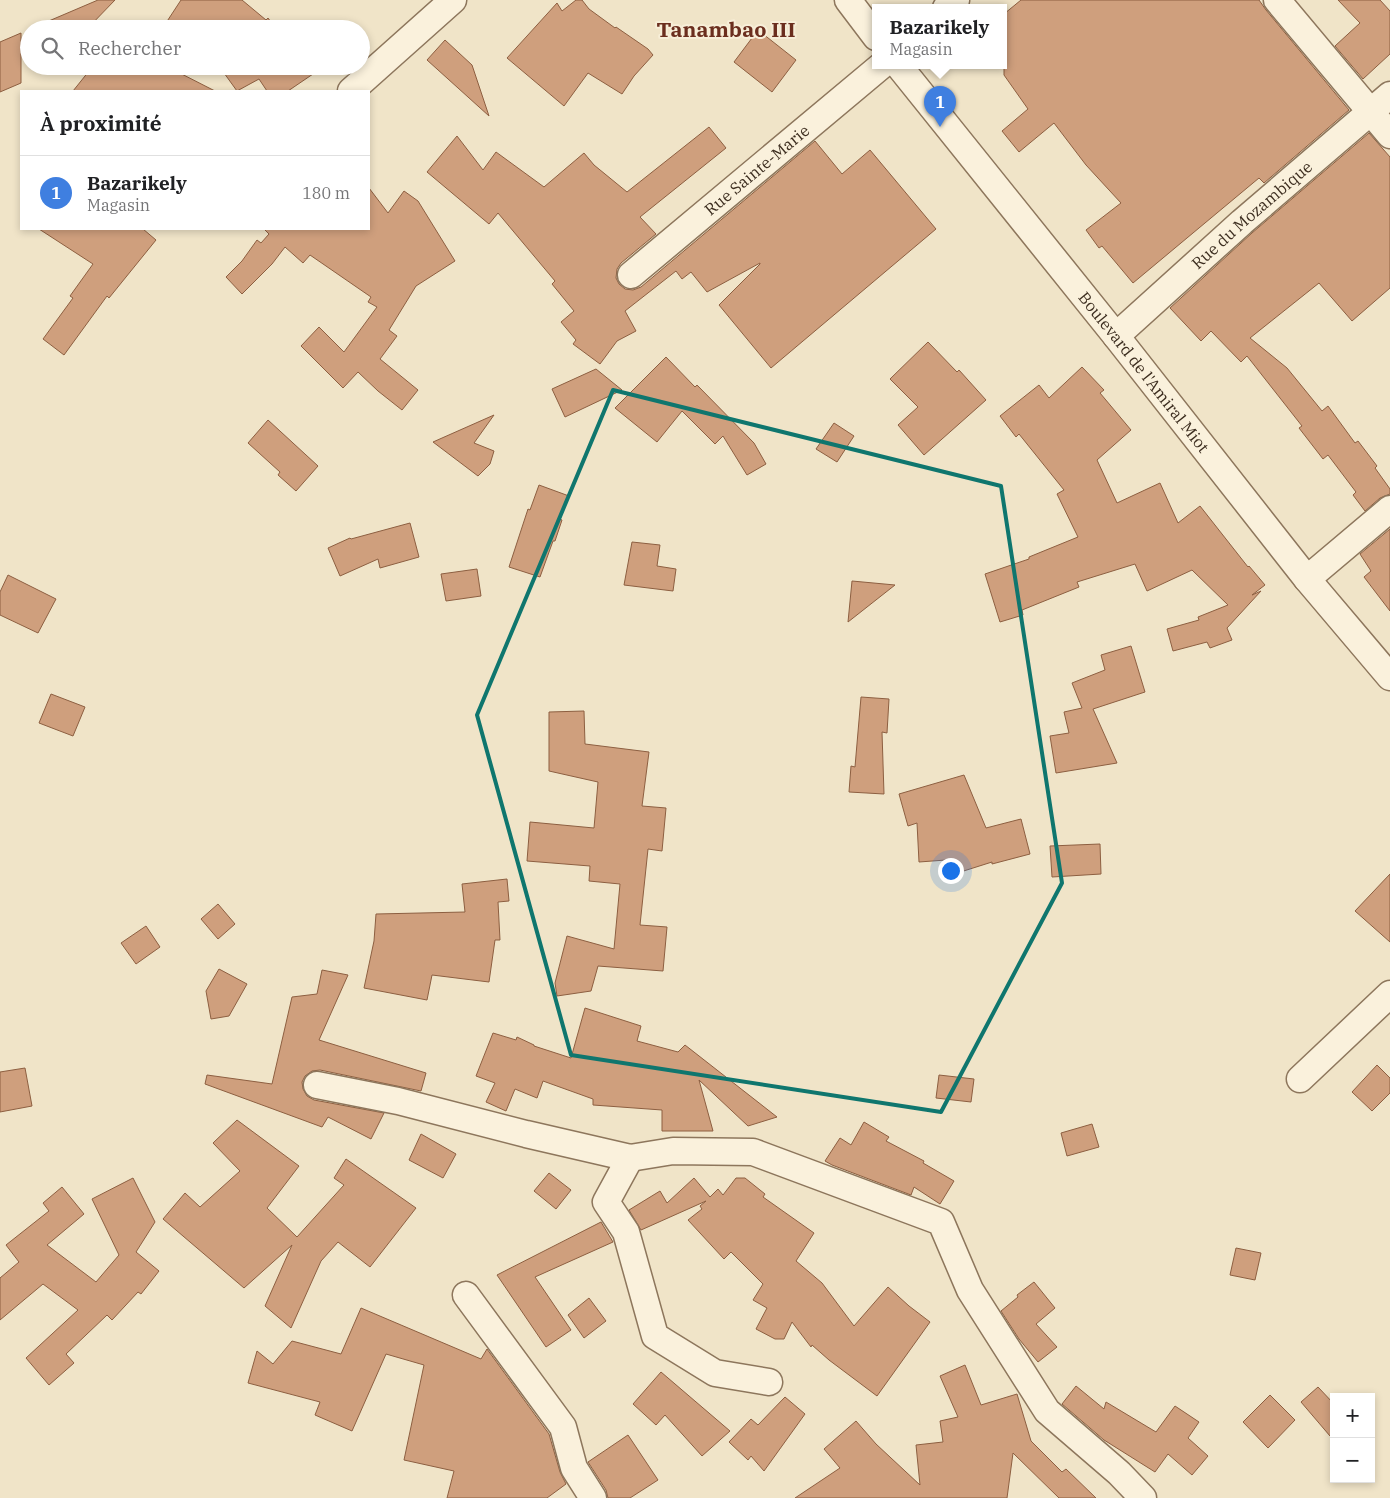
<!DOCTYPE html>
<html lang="fr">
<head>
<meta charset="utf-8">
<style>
	body { margin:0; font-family:"IBM Plex Serif",serif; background:#f2f2f2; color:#202124 }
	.controls { position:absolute; right:15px; bottom:15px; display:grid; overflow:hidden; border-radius:0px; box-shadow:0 2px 8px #0003 }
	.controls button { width:45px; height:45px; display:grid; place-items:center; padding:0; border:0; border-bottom:1px solid #e0e0e0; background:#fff; color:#202124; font:25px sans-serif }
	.you { position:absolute; left:950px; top:870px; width:18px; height:18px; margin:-12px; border:4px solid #fff; border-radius:50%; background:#1a73e8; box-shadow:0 0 0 8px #1a73e833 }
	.badge { display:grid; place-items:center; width:32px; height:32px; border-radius:50%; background:#2563eb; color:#fff; font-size:16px; font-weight:700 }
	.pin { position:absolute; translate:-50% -41px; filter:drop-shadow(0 1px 2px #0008) }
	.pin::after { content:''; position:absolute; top:26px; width:18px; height:15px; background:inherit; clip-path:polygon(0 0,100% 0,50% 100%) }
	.popup { position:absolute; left:872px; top:4px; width:135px; height:65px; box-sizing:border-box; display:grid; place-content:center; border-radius:0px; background:#fff; filter:drop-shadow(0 1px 4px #0005); font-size:16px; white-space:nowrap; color:#757577 }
	.popup b { font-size:19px; color:#202124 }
	.popup::after { content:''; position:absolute; left:50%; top:100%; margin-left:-10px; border:10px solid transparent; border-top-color:#fff }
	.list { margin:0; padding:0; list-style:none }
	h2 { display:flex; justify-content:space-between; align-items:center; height:65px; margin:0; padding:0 20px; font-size:21px }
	h2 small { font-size:16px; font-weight:400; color:#757577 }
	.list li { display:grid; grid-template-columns:32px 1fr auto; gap:15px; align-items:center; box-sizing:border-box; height:75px; padding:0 20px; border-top:1px solid #e0e0e0 }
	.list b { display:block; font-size:19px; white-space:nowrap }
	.list p { margin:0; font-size:16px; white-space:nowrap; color:#757577 }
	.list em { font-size:16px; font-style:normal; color:#757577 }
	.icon { flex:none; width:28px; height:28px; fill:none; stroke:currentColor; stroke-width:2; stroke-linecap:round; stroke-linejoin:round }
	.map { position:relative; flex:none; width:1390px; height:1498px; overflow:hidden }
	.search { position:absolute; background:#fff; box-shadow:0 2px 8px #0003; left:20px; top:20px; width:350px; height:55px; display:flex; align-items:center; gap:12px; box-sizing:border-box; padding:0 18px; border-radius:28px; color:#757577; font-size:19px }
	.panel { position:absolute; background:#fff; box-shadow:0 2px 8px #0003; left:20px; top:90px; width:350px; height:140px; border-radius:0px }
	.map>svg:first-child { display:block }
	.building { fill:#cf9f7d; stroke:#8d5f41 }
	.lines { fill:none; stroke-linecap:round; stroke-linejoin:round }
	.minor-casing { stroke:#8d765c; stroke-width:29 }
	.minor { stroke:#faf1dc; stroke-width:26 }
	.marked { fill:none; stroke:#0f766e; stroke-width:4; stroke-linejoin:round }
	.labels { text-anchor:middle; stroke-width:4; stroke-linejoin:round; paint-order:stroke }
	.street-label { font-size:16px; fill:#3d2e20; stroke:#f7eed8 }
	.district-label { font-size:21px; font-weight:bold; fill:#6b2e1e; stroke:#f7eed8 }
</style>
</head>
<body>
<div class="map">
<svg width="1390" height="1498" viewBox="0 0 1390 1498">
	<rect width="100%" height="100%" fill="#f0e4c8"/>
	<g class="building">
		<polygon points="98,0 115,0 87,29 30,29"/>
		<polygon points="181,0 242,0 266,20 268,18 276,29 162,29"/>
		<polygon points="576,0 582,0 589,9 615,28 616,27 648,49 653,55 634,76 622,94 588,73 564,106 507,58 557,3 562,11"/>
		<polygon points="1021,0 1259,0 1266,10 1349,110 1264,183 1259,178 1133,283 1102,246 1099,248 1086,230 1121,203 1086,165 1054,123 1019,152 1002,131 1028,109 1004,75 1004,14"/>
		<polygon points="1338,0 1380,0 1390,11 1390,54 1363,79 1335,46 1360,23"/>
		<polygon points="758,30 796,60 772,92 734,62"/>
		<polygon points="21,33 21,83 0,92 0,42"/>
		<polygon points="445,40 472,65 489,116 427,60"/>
		<polygon points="93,66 166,66 215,91 73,91"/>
		<polygon points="219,66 307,66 313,74 288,91 267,91 259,79 237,91"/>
		<polygon points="709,127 726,148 640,217 656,234 621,263 617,269 616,278 619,284 625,289 633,290 641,287 815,141 842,174 870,150 936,229 771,368 719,305 760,264 760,263 707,292 691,272 682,279 676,271 625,311 636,331 617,341 600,364 573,344 576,340 561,322 574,311 552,284 555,281 498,213 489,224 427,172 457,136 483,170 496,152 544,187 584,153 594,165 627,192"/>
		<polygon points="1369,133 1390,157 1390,288 1352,321 1319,283 1250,338 1287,368 1322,411 1328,406 1355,443 1358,441 1377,466 1375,468 1390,489 1390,494 1380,498 1365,511 1353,495 1356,492 1328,455 1323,459 1299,428 1302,426 1247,356 1241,362 1211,331 1201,341 1170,308 1252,233"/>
		<polygon points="369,188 388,213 404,191 418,201 455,261 416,286 389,330 397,336 380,359 418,390 402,410 378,391 358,372 343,388 301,346 319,327 344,352 377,307 368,302 371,297 310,255 303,263 285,247 272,264 242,294 226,277 242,261 257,240 261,243 269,234 264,229 369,229"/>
		<polygon points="39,229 143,229 156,240 109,298 107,296 64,355 43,339 73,298 70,296 93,264"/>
		<polygon points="928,342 957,372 959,370 986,400 924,455 898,425 918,407 890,379"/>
		<polygon points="666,357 695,387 697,385 754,443 766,464 747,475 723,436 715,444 682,411 657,442 615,408"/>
		<polygon points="1082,367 1104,390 1100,393 1131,430 1097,460 1117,503 1160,483 1178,523 1200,506 1248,567 1249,566 1265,585 1252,595 1261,591 1227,628 1232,640 1210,648 1207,642 1173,651 1167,629 1199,620 1198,617 1228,605 1192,570 1147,591 1135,564 1077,582 1079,587 1022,610 1023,615 1000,622 985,574 1029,559 1029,557 1078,537 1057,494 1064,490 1019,434 1016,437 1000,416 1039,385 1049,398"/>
		<polygon points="596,369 622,390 565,417 552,389"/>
		<polygon points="494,415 474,443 494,451 490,464 478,476 433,442"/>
		<polygon points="268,420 318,466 296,491 278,475 280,472 248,443"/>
		<polygon points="834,423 854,436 837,462 816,449"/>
		<polygon points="539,485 569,496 560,519 562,520 555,541 553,541 540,577 509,567 528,509 530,510"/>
		<polygon points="410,523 419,557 380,568 378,559 340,576 328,548 350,538 351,539"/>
		<polygon points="1390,529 1390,611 1364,577 1371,571 1360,554"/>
		<polygon points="632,542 660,545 657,566 676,569 673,591 624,585"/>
		<polygon points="477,569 481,596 446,601 441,574"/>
		<polygon points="8,575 56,599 38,633 0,615 0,592"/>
		<polygon points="852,581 895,585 848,622"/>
		<polygon points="1131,646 1145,692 1093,709 1117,763 1056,773 1050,736 1069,733 1064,712 1082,708 1072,683 1105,670 1101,655"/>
		<polygon points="51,694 85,707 73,736 39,723"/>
		<polygon points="861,697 889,699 887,733 882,732 884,794 849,792 851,766 855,767"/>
		<polygon points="584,711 585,744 649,752 642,806 666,808 662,851 648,849 640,925 667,927 663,971 598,966 591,991 557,996 555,983 567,936 614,949 620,884 589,881 590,866 527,861 530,822 594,828 598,782 549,771 549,712"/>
		<polygon points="964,775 986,828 1021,819 1030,854 992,864 992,862 951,875 946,860 919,862 917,823 908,826 899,794"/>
		<polygon points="1100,844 1101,874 1052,877 1050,846"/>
		<polygon points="1390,874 1390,942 1355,911"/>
		<polygon points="507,879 509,901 498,902 500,940 495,940 489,982 432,975 427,1000 364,988 374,941 376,914 465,912 462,884"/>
		<polygon points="218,904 235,924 218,939 201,919"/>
		<polygon points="146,926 160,947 136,964 121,943"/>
		<polygon points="219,969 247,984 229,1016 211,1019 206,991"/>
		<polygon points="322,970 348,975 319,1040 426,1073 421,1091 320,1070 312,1071 305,1076 302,1082 303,1089 307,1096 314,1100 384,1113 371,1139 328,1117 322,1127 205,1084 207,1075 272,1084 292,997 317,994"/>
		<polygon points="585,1008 641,1026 637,1041 678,1052 685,1045 777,1117 748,1126 699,1080 713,1131 662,1131 662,1110 593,1105 593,1099 543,1081 537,1098 515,1089 506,1111 486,1102 495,1083 476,1076 493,1033 516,1040 517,1037 534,1045 534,1046 571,1058"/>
		<polygon points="1377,1065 1390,1078 1390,1093 1372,1111 1352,1092"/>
		<polygon points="25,1068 32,1106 0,1112 0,1072"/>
		<polygon points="939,1075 974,1079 971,1102 936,1098"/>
		<polygon points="237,1120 299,1166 267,1208 297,1237 344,1185 334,1178 346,1159 416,1208 370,1267 338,1242 321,1261 291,1328 265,1306 292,1245 244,1288 163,1219 185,1193 200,1207 240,1171 213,1143"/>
		<polygon points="864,1122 889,1137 886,1141 924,1161 923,1163 954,1181 940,1204 914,1187 911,1195 832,1165 825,1161 840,1138 851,1145"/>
		<polygon points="1092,1124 1099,1147 1067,1156 1061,1133"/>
		<polygon points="421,1134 456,1154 443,1178 409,1160"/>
		<polygon points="549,1173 571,1190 556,1209 534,1191"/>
		<polygon points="133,1178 155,1222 136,1252 159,1271 141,1294 138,1292 112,1320 107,1315 66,1354 74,1363 49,1385 26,1358 78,1310 43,1284 0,1320 0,1278 19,1262 6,1245 49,1211 43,1203 62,1187 84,1214 47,1245 96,1282 119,1255 92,1199"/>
		<polygon points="694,1178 710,1197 718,1189 723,1195 736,1178 745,1178 765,1194 763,1197 814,1233 796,1261 822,1283 854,1326 888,1287 909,1306 930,1322 877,1396 829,1360 812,1345 811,1347 792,1322 784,1339 775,1339 756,1329 767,1308 753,1300 763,1284 731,1252 724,1259 688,1220 702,1209 700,1206 706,1201 641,1230 629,1210 660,1191 667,1203"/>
		<polygon points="601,1222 613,1242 535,1277 571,1330 546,1347 497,1275"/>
		<polygon points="1236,1248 1261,1253 1255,1280 1230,1275"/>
		<polygon points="1034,1282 1055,1308 1036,1324 1057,1347 1038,1362 1019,1339 1001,1311 1018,1297 1017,1295"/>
		<polygon points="589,1298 606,1321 584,1338 568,1315"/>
		<polygon points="361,1308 481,1359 487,1349 549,1434 560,1472 566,1484 547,1498 447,1498 454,1471 404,1460 424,1365 386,1354 352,1431 315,1415 320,1402 248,1383 257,1351 273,1364 292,1341 341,1354"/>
		<polygon points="965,1365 981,1405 1017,1394 1031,1441 1062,1472 1066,1469 1096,1498 1059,1498 1013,1453 1007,1498 795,1498 840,1468 824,1449 856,1421 876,1444 920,1485 916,1445 943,1442 940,1421 958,1417 940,1376"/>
		<polygon points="661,1372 730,1431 702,1456 665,1415 656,1425 633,1404"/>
		<polygon points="1076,1386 1104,1409 1106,1402 1156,1432 1175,1406 1199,1422 1188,1438 1208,1456 1192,1475 1168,1454 1155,1472 1104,1440 1062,1404"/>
		<polygon points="1318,1387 1334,1404 1334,1433 1330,1436 1301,1402"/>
		<polygon points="1270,1395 1295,1420 1268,1448 1243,1422"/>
		<polygon points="785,1397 805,1414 764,1471 751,1456 748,1460 729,1442 751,1419 758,1425"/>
		<polygon points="628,1435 658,1480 630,1498 608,1498 606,1490 588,1462"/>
	</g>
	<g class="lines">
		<g class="minor-casing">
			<g id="minor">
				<polyline points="848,0 876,37"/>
				<polyline points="1277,0 1390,135"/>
				<polyline points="946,8 956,0"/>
				<path id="s1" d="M899 66 1116 336 1307 579 1390 677"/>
				<polyline points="351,91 453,0"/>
				<path id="s2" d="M631 275 881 66"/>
				<path id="s3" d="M1116 336 1242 222 1390 95"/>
				<polyline points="1307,579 1390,509"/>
				<polyline points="1300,1079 1390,994"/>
				<polyline points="317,1085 398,1101 526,1134 630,1158 673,1151 753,1152 941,1222 970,1290 1047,1411 1119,1473 1143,1498"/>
				<polyline points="630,1158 606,1202 626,1232 655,1336 715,1373 769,1382"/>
				<polyline points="466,1295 563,1427 574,1468 593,1498"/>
			</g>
		</g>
		<use href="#minor" class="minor"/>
	</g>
	<path class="marked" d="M613 390 1001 486 1062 883 941 1112 571 1055 477 715Z"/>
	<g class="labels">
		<g class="street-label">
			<text dy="6" stroke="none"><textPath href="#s2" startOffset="164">Rue Sainte-Marie</textPath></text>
			<text dy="6" stroke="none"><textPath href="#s3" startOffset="182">Rue du Mozambique</textPath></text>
			<text dy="6" stroke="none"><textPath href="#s1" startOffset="392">Boulevard de l'Amiral Miot</textPath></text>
		</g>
		<g class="district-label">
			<text x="726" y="37">Tanambao III</text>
		</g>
	</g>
</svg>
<div class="controls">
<button>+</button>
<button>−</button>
</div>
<div class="you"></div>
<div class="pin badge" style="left:940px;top:127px;background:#3f7fe0">1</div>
<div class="popup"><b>Bazarikely</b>Magasin</div>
<div class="search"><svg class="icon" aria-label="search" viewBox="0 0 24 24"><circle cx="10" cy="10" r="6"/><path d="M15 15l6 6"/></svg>Rechercher</div>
<section class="panel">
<h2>À proximité<small></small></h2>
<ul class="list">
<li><span class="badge" style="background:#3f7fe0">1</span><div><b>Bazarikely</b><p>Magasin</p></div><em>180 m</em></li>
</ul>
</section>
</div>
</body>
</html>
